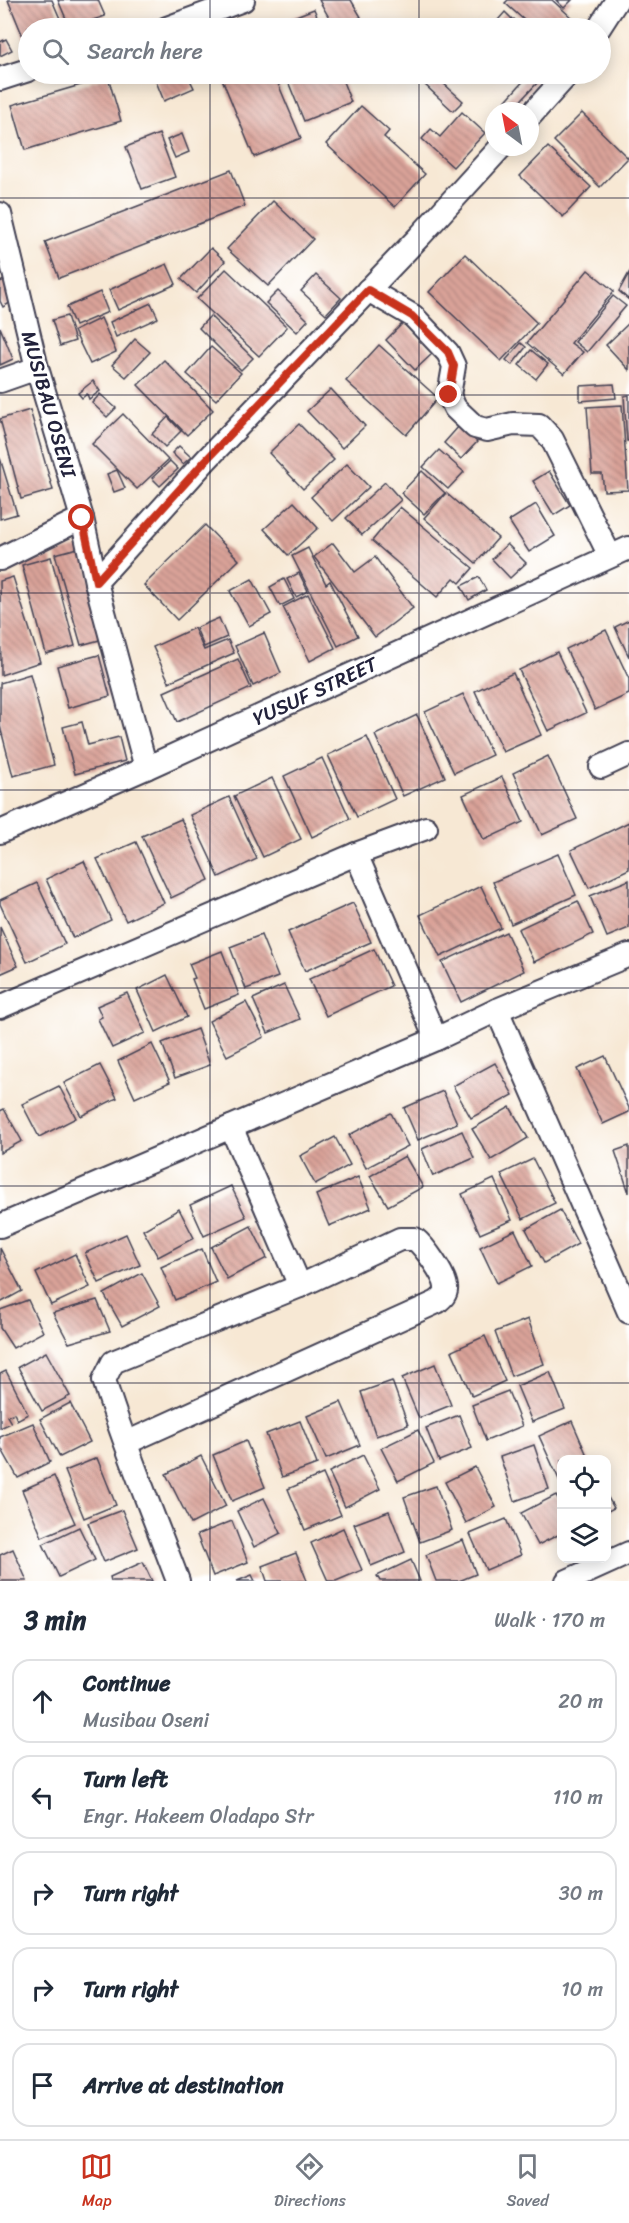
<!DOCTYPE html>
<html lang="en">
<head>
<meta charset="utf-8">
<style>
	body { margin:0; font-family:Sriracha,sans-serif; background:#f6f6f7; color:#1f2937 }
	.controls { position:absolute; right:18px; bottom:18px; display:grid; overflow:hidden; border-radius:12px; box-shadow:0 3px 15px #0003 }
	.controls button { width:54px; height:54px; display:grid; place-items:center; padding:0; border:0; border-bottom:2px solid #e0e1e3; background:#fff; color:#1f2937; font:30px sans-serif }
	.compass { position:absolute; left:485px; top:102px; width:54px; height:54px; border-radius:50%; background:#fff; box-shadow:0 3px 15px #0003; rotate:328deg }
	.stop { position:absolute; width:18px; height:18px; margin:-14px; border:4px solid #c8321e; border-radius:50%; background:#fff }
	.stop.end { background:#c8321e; border-color:#fff; box-shadow:0 2px 6px #0008 }
	.list { margin:0; padding:0; list-style:none }
	h2 { display:flex; justify-content:space-between; align-items:center; height:78px; margin:0; padding:0 24px; font-size:26px }
	h2 small { font-size:20px; font-weight:400; color:#747a83 }
	.list li { display:grid; grid-template-columns:39px 1fr auto; gap:18px; align-items:center; box-sizing:border-box; height:84px; margin:0 12px 12px; padding:0 12px; border:2px solid #e0e1e3; border-radius:18px }
	.list b { display:block; font-size:22px; white-space:nowrap }
	.list p { margin:0; font-size:20px; white-space:nowrap; color:#747a83 }
	.list em { font-size:20px; font-style:normal; color:#747a83 }
	.icon { flex:none; width:33px; height:33px; fill:none; stroke:currentColor; stroke-width:2; stroke-linecap:round; stroke-linejoin:round }
	.map { position:relative; flex:none; width:629px; height:1581px; overflow:hidden }
	.search { position:absolute; background:#fff; box-shadow:0 3px 15px #0003; left:18px; right:18px; top:18px; height:66px; display:flex; align-items:center; gap:15px; box-sizing:border-box; padding:0 21px; border-radius:33px; color:#747a83; font-size:22px }
	.sheet { height:558px; background:#fff }
	nav { display:flex; justify-content:space-around; align-items:center; box-sizing:border-box; height:84px; border-top:2px solid #e0e1e3; background:#fff; font-size:16px; color:#747a83 }
	nav a { display:grid; justify-items:center; gap:3px }
	nav .on { color:#c8321e }
	.map>svg:first-child { display:block }
	.building { fill:url(#building-back-hatch) }
	.lines { fill:none; stroke-linecap:round; stroke-linejoin:round }
	.minor-casing { stroke:#424052; stroke-width:26 }
	.minor { stroke:#fff; stroke-width:22 }
	.route { stroke:#c8321e; stroke-width:8 }
	.grid { fill:none; stroke:#22223b; stroke-width:1.5; stroke-opacity:0.55 }
	.labels { text-anchor:middle; stroke-width:5; stroke-linejoin:round; paint-order:stroke }
	.street-label { font-size:20px; fill:#22223b; stroke:#fff }
</style>
</head>
<body>
<div class="map">
<svg width="629" height="1581" viewBox="0 0 629 1581">
	<defs>
		<pattern id="building-back-hatch" width="6" height="6" patternUnits="userSpaceOnUse" patternTransform="scale(1.5)"><rect width="6" height="6" fill="#daa399"/><path d="M-1 5l2 2M0 0l6 6M5-1l2 2" fill="none" stroke="#b0847e"/></pattern>
	</defs>
	<rect width="100%" height="100%" fill="#fff"/>
	<filter id="ink" filterUnits="userSpaceOnUse"><feTurbulence type="fractalNoise" baseFrequency=".0167" numOctaves="2"/><feDisplacementMap in="SourceGraphic" scale="12" xChannelSelector="R" yChannelSelector="G"/><feConvolveMatrix kernelMatrix="1 2 1 2 8 2 1 2 1" color-interpolation-filters="sRGB"/></filter>
	<filter id="wash" filterUnits="userSpaceOnUse"><feTurbulence type="fractalNoise" baseFrequency=".008" numOctaves="4" result="noise"/><feDisplacementMap in="SourceGraphic" scale="24" xChannelSelector="R" yChannelSelector="G"/><feGaussianBlur stdDeviation="1.35" result="paint"/><feColorMatrix in="noise" values="0 0 0 0 0 0 0 0 0 0 0 0 0 0 0 0 0 1.4 0 .05"/><feComposite in="paint" operator="in"/></filter>
	<g filter="url(#wash)">
		<rect width="100%" height="100%" fill="#f7e8d4"/>
		<g id="blocks">
			<g class="building">
				<polygon points="8,0 52,0 64,28 28,28 28,43 26,44"/>
				<polygon points="58,0 98,0 105,16 70,28"/>
				<polygon points="319,0 351,0 361,17 342,28 335,28"/>
				<polygon points="508,0 552,0 572,18 563,28 533,28 505,3"/>
				<polygon points="556,0 572,0 564,8"/>
				<polygon points="314,9 322,28 265,28"/>
				<polygon points="505,12 512,19 503,28 491,28"/>
				<polygon points="514,19 525,28 505,28"/>
				<polygon points="366,20 373,28 356,28"/>
				<polygon points="6,39 12,50 0,56 0,42"/>
				<polygon points="153,74 187,74 194,88 164,101"/>
				<polygon points="220,74 274,74 301,138 254,157"/>
				<polygon points="285,74 340,74 351,102 304,121"/>
				<polygon points="433,74 463,101 453,111 423,83"/>
				<polygon points="528,76 537,83 511,111 504,111 500,107"/>
				<polygon points="108,77 121,121 25,150 12,105"/>
				<polygon points="361,106 389,131 384,137 425,174 395,207 326,144"/>
				<polygon points="462,112 485,133 453,167 422,139 431,129 440,137"/>
				<polygon points="582,113 628,158 600,187 554,141"/>
				<polygon points="159,134 175,177 142,189 126,147"/>
				<polygon points="182,134 189,152 175,158 167,140"/>
				<polygon points="548,147 591,187 563,217 520,176"/>
				<polygon points="231,170 245,206 59,278 45,242"/>
				<polygon points="273,201 313,239 268,286 227,249"/>
				<polygon points="211,248 225,261 196,293 181,279"/>
				<polygon points="465,254 537,323 501,361 429,292"/>
				<polygon points="167,264 176,284 118,310 109,290"/>
				<polygon points="226,269 287,327 259,356 197,299"/>
				<polygon points="588,270 614,291 571,343 583,352 564,374 527,343"/>
				<polygon points="629,273 629,300 619,291"/>
				<polygon points="316,275 341,298 326,314 301,291"/>
				<polygon points="4,280 15,300 3,307 0,301 0,282"/>
				<polygon points="278,291 308,320 297,332 266,303"/>
				<polygon points="100,292 108,312 75,326 67,307"/>
				<polygon points="613,296 626,306 587,352 575,342"/>
				<polygon points="151,303 158,318 116,337 110,322"/>
				<polygon points="67,316 75,341 60,346 52,320"/>
				<polygon points="210,316 253,358 241,370 199,328"/>
				<polygon points="101,318 116,352 90,364 74,331"/>
				<polygon points="403,323 433,353 415,370 386,340"/>
				<polygon points="629,323 629,370 606,345"/>
				<polygon points="0,327 13,359 0,365"/>
				<polygon points="135,339 150,352 126,377 112,365"/>
				<polygon points="521,343 526,347 512,365 506,360"/>
				<polygon points="379,345 438,398 406,435 346,381"/>
				<polygon points="211,347 241,373 216,400 187,374"/>
				<polygon points="531,350 548,364 536,379 519,365"/>
				<polygon points="164,360 213,410 187,435 138,385"/>
				<polygon points="93,381 100,391 89,399 87,394 82,398 78,393"/>
				<polygon points="614,384 616,398 580,401 580,386"/>
				<polygon points="331,389 365,426 342,448 307,411"/>
				<polygon points="100,394 116,408 107,417 92,403"/>
				<polygon points="629,395 629,441 627,441 624,396"/>
				<polygon points="622,405 628,490 604,491 602,474 592,474 587,407"/>
				<polygon points="30,410 53,490 21,499 0,419"/>
				<polygon points="123,414 168,460 137,489 92,444"/>
				<polygon points="168,417 181,431 165,447 152,434"/>
				<polygon points="299,424 334,460 303,489 269,453"/>
				<polygon points="459,426 477,442 461,459 444,443"/>
				<polygon points="179,446 191,457 183,464 172,453"/>
				<polygon points="439,450 464,472 448,489 423,467"/>
				<polygon points="0,458 17,514 0,519"/>
				<polygon points="170,461 178,469 160,486 152,478"/>
				<polygon points="347,464 369,487 333,521 311,497"/>
				<polygon points="117,470 125,488 114,492 107,474"/>
				<polygon points="422,471 445,493 424,514 401,493"/>
				<polygon points="549,471 570,505 554,515 533,481"/>
				<polygon points="385,482 401,500 362,535 346,518"/>
				<polygon points="446,493 498,538 476,563 424,518"/>
				<polygon points="294,502 318,528 288,555 264,529"/>
				<polygon points="536,504 555,536 529,552 509,521"/>
				<polygon points="400,507 473,568 460,583 454,578 437,597 372,541"/>
				<polygon points="205,525 239,560 177,620 144,585"/>
				<polygon points="333,543 355,572 375,557 413,608 375,637 314,557"/>
				<polygon points="507,544 526,563 510,578 492,559"/>
				<polygon points="82,547 107,638 81,645 55,554"/>
				<polygon points="308,548 326,584 330,581 358,636 338,646 292,556"/>
				<polygon points="51,557 75,646 46,654 22,565"/>
				<polygon points="299,573 308,591 296,597 287,579"/>
				<polygon points="13,577 40,662 1,675 0,581"/>
				<polygon points="479,577 486,590 469,600 461,586"/>
				<polygon points="252,579 271,614 249,626 230,591"/>
				<polygon points="284,579 294,599 280,606 270,587"/>
				<polygon points="308,594 335,648 310,661 283,607"/>
				<polygon points="219,618 227,637 204,647 196,628"/>
				<polygon points="629,620 629,657 615,627"/>
				<polygon points="194,628 204,650 228,640 234,653 169,682 153,647"/>
				<polygon points="606,630 629,679 629,694 595,710 566,649"/>
				<polygon points="264,633 281,673 253,686 235,646"/>
				<polygon points="557,652 586,713 548,731 519,670"/>
				<polygon points="99,655 110,696 68,708 57,666"/>
				<polygon points="238,659 251,688 177,722 164,692"/>
				<polygon points="513,673 541,735 503,752 475,691"/>
				<polygon points="30,674 54,765 13,776 0,726 0,683"/>
				<polygon points="463,694 492,755 454,773 425,712"/>
				<polygon points="417,715 445,777 403,796 375,735"/>
				<polygon points="82,722 88,745 119,737 125,761 75,774 63,727"/>
				<polygon points="367,737 395,799 357,817 328,755"/>
				<polygon points="548,756 577,819 542,835 513,773"/>
				<polygon points="322,758 350,819 312,837 284,776"/>
				<polygon points="502,777 523,822 484,840 463,795"/>
				<polygon points="272,778 301,839 263,857 234,796"/>
				<polygon points="229,797 257,859 219,877 190,815"/>
				<polygon points="181,819 209,880 171,898 142,836"/>
				<polygon points="629,822 629,869 589,888 571,850"/>
				<polygon points="136,842 164,903 126,921 97,859"/>
				<polygon points="558,854 576,895 511,924 493,882"/>
				<polygon points="84,861 111,920 73,938 46,879"/>
				<polygon points="629,880 629,928 607,937 590,896"/>
				<polygon points="37,883 65,944 27,962 0,904 0,900"/>
				<polygon points="481,886 501,928 440,957 420,915"/>
				<polygon points="578,901 593,934 534,962 518,929"/>
				<polygon points="353,903 371,942 305,971 288,932"/>
				<polygon points="0,927 18,966 0,974"/>
				<polygon points="506,932 524,971 461,1002 442,962"/>
				<polygon points="261,935 278,977 246,989 230,947"/>
				<polygon points="374,949 391,986 326,1016 309,979"/>
				<polygon points="222,951 239,995 204,1009 192,979 195,978 189,964"/>
				<polygon points="167,975 187,1017 156,1032 137,990"/>
				<polygon points="284,985 300,1019 268,1033 253,999"/>
				<polygon points="127,993 145,1033 112,1048 98,1019 102,1017 97,1006"/>
				<polygon points="246,1002 264,1037 227,1056 209,1021"/>
				<polygon points="197,1029 210,1065 175,1078 162,1043"/>
				<polygon points="152,1044 170,1082 135,1098 118,1061"/>
				<polygon points="605,1056 629,1108 629,1112 603,1124 577,1069"/>
				<polygon points="495,1063 513,1095 471,1118 453,1086"/>
				<polygon points="100,1065 117,1098 81,1116 64,1083"/>
				<polygon points="59,1086 76,1118 39,1137 22,1104"/>
				<polygon points="443,1091 457,1123 418,1140 404,1108"/>
				<polygon points="510,1107 528,1138 491,1160 472,1129"/>
				<polygon points="4,1109 22,1141 0,1153 0,1111"/>
				<polygon points="391,1113 408,1146 366,1168 349,1135"/>
				<polygon points="462,1131 474,1158 433,1176 422,1149"/>
				<polygon points="335,1137 350,1165 315,1184 300,1156"/>
				<polygon points="629,1146 629,1193 615,1151"/>
				<polygon points="405,1156 423,1187 388,1206 370,1176"/>
				<polygon points="533,1159 555,1203 523,1219 501,1174"/>
				<polygon points="358,1177 371,1208 329,1226 316,1195"/>
				<polygon points="494,1179 512,1220 480,1234 462,1194"/>
				<polygon points="231,1186 246,1217 204,1236 190,1205"/>
				<polygon points="179,1209 194,1238 158,1257 143,1230"/>
				<polygon points="560,1210 578,1244 544,1263 526,1229"/>
				<polygon points="251,1226 267,1258 227,1279 211,1247"/>
				<polygon points="515,1230 532,1266 497,1283 480,1247"/>
				<polygon points="126,1234 140,1265 99,1283 85,1253"/>
				<polygon points="0,1248 22,1291 0,1303"/>
				<polygon points="202,1249 216,1282 175,1300 161,1267"/>
				<polygon points="75,1254 90,1287 51,1305 36,1273"/>
				<polygon points="142,1273 160,1306 122,1326 104,1294"/>
				<polygon points="28,1300 43,1332 13,1348 0,1328 0,1310"/>
				<polygon points="97,1300 110,1331 69,1343 53,1313"/>
				<polygon points="528,1319 544,1364 511,1376 495,1332"/>
				<polygon points="485,1336 505,1381 472,1396 452,1351"/>
				<polygon points="46,1352 70,1396 42,1411 18,1367"/>
				<polygon points="435,1364 451,1405 419,1418 402,1378"/>
				<polygon points="6,1371 28,1414 17,1420 14,1413 7,1416 11,1423 0,1428 0,1374"/>
				<polygon points="550,1372 565,1409 532,1422 517,1386"/>
				<polygon points="392,1381 408,1425 376,1436 361,1392"/>
				<polygon points="508,1391 522,1426 486,1441 472,1405"/>
				<polygon points="341,1402 360,1445 326,1459 307,1416"/>
				<polygon points="70,1403 90,1442 60,1457 40,1419"/>
				<polygon points="459,1415 472,1448 439,1461 426,1428"/>
				<polygon points="300,1421 317,1464 282,1477 266,1434"/>
				<polygon points="572,1421 589,1460 562,1460 562,1486 539,1436"/>
				<polygon points="33,1423 50,1462 18,1478 0,1446 0,1437"/>
				<polygon points="418,1430 434,1463 398,1481 381,1448"/>
				<polygon points="246,1441 265,1487 232,1501 213,1455"/>
				<polygon points="534,1445 549,1489 515,1501 500,1457"/>
				<polygon points="363,1455 380,1489 345,1507 329,1472"/>
				<polygon points="201,1456 226,1506 191,1524 166,1474"/>
				<polygon points="97,1458 116,1505 84,1518 65,1471"/>
				<polygon points="475,1467 496,1507 466,1523 445,1482"/>
				<polygon points="323,1474 341,1515 305,1530 288,1489"/>
				<polygon points="54,1476 75,1523 42,1537 22,1490"/>
				<polygon points="436,1486 452,1530 420,1542 404,1497"/>
				<polygon points="606,1494 614,1508 606,1512"/>
				<polygon points="556,1495 562,1506 562,1533 538,1545 521,1513"/>
				<polygon points="264,1498 281,1533 254,1547 237,1511"/>
				<polygon points="122,1510 138,1548 104,1562 88,1523"/>
				<polygon points="389,1511 405,1552 371,1566 354,1524"/>
				<polygon points="506,1519 521,1555 486,1570 470,1534"/>
				<polygon points="232,1521 248,1562 213,1576 197,1535"/>
				<polygon points="79,1527 95,1560 59,1577 43,1544"/>
				<polygon points="343,1528 362,1570 336,1581 328,1581 311,1543"/>
				<polygon points="463,1540 476,1574 459,1581 436,1581 426,1555"/>
				<polygon points="13,1549 27,1581 0,1581 0,1555"/>
				<polygon points="296,1553 307,1581 267,1581 262,1566"/>
				<polygon points="411,1560 420,1581 380,1581 377,1576"/>
				<polygon points="143,1562 152,1581 111,1581 110,1577"/>
				<polygon points="252,1575 255,1581 237,1581"/>
			</g>
		</g>
	</g>
	<g filter="url(#ink)">
		<use href="#blocks" fill-opacity="0" stroke="#424052" stroke-width="1.5"/>
		<g class="lines">
			<g class="minor-casing">
				<g id="minor">
					<polyline points="167,28 243,0"/>
					<polyline points="599,28 617,0"/>
					<polyline points="0,79 28,70"/>
					<polyline points="530,116 568,74"/>
					<polyline points="0,214 37,368 82,518 96,582 146,768"/>
					<polyline points="368,290 413,316 448,353 454,366 449,395 455,408 475,427 487,430 513,424 539,425 552,439 610,556"/>
					<polyline points="0,381 37,368"/>
					<polyline points="0,559 82,518"/>
					<polyline points="96,582 206,460 419,237 501,147"/>
					<polyline points="601,767 629,754"/>
					<polyline points="0,832 146,768 629,548"/>
					<polyline points="356,854 436,1039"/>
					<polyline points="0,1007 356,854 426,828"/>
					<polyline points="497,1010 629,1312"/>
					<polyline points="231,1127 300,1286"/>
					<polyline points="0,1226 436,1039 497,1010 629,955"/>
					<path d="M126 1443 437 1302C442 1298 447 1294 446 1287 445 1275 424 1246 415 1239H400L300 1286 113 1362 104 1380C125 1448 153 1514 178 1581"/>
					<polyline points="567,1581 629,1553"/>
				</g>
			</g>
			<use href="#minor" class="minor"/>
		</g>
	</g>
	<g class="lines" filter="url(#ink)">
		<polyline class="route" points="82,518 96,582 206,460 368,290 412,316 448,352 454,366 449,395"/>
	</g>
	<path class="grid" d="M210 0V28M419 0V28M210 74V1581M419 74V1581M0 198H629M0 395H629M0 593H629M0 790H629M0 988H629M0 1186H629M0 1383H629"/>
	<g class="labels">
		<g class="street-label">
			<text transform="translate(49 404) rotate(74)" y="7">MUSIBAU OSENI</text>
			<text transform="translate(315 691) rotate(-25)" y="7">YUSUF STREET</text>
		</g>
	</g>
</svg>
<div class="controls">
<button><svg class="icon" aria-label="locate" viewBox="0 0 24 24"><circle cx="12" cy="12" r="6"/><path d="M12 2v4M12 18v4M2 12h4M18 12h4"/></svg></button>
<button><svg class="icon" aria-label="layers" viewBox="0 0 24 24"><path d="M12 4l9 5-9 5-9-5zM3 14l9 5 9-5"/></svg></button>
</div>
<svg class="compass" viewBox="-18 -18 36 36"><path d="M0-13l5 13h-10z" fill="#e53935"/><path d="M0 13l5-13h-10z" fill="#747a83"/></svg>
<div class="stop" style="left:82px;top:518px"></div>
<div class="stop end" style="left:449px;top:395px"></div>
<div class="search"><svg class="icon" aria-label="search" viewBox="0 0 24 24"><circle cx="10" cy="10" r="6"/><path d="M15 15l6 6"/></svg>Search here</div>
</div>
<section class="sheet">
<h2>3 min<small>Walk · 170 m</small></h2>
<ul class="list">
<li><svg class="icon" aria-label="ahead" viewBox="0 0 24 24"><path d="M12 20V5M6 11l6-6 6 6"/></svg><div><b>Continue</b><p>Musibau Oseni</p></div><em>20 m</em></li>
<li><svg class="icon" aria-label="left" viewBox="0 0 24 24"><path d="M17 20v-9H6M10 6l-5 5 5 5"/></svg><div><b>Turn left</b><p>Engr. Hakeem Oladapo Str</p></div><em>110 m</em></li>
<li><svg class="icon" aria-label="right" viewBox="0 0 24 24"><path d="M7 20v-9h11M14 6l5 5-5 5"/></svg><div><b>Turn right</b></div><em>30 m</em></li>
<li><svg class="icon" aria-label="right" viewBox="0 0 24 24"><path d="M7 20v-9h11M14 6l5 5-5 5"/></svg><div><b>Turn right</b></div><em>10 m</em></li>
<li><svg class="icon" aria-label="arrive" viewBox="0 0 24 24"><path d="M6 21V4h12l-3 4 3 4H6"/></svg><div><b>Arrive at destination</b></div></li>
</ul>
</section>
<nav>
<a class="on"><svg class="icon" aria-label="map" viewBox="0 0 24 24"><path d="M3 6l6-2 6 2 6-2v14l-6 2-6-2-6 2zM9 4v14M15 6v14"/></svg>Map</a>
<a><svg class="icon" aria-label="directions" viewBox="0 0 24 24"><path d="M12 3l9 9-9 9-9-9zM9 14v-3h6M13 9l2 2-2 2"/></svg>Directions</a>
<a><svg class="icon" aria-label="saved" viewBox="0 0 24 24"><path d="M7 4h10v16l-5-4-5 4z"/></svg>Saved</a>
</nav>
</body>
</html>
